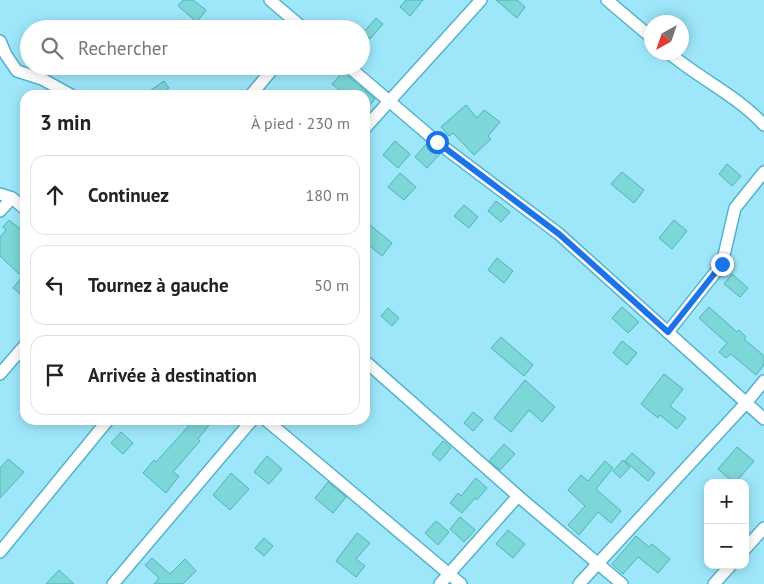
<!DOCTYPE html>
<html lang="fr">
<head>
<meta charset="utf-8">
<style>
	body { margin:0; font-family:"PT Sans",sans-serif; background:#f2f2f2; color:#222 }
	.controls { position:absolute; right:15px; bottom:15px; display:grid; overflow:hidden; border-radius:10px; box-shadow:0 2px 12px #0003 }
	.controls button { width:45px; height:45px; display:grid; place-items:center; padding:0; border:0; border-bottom:1px solid #e0e0e0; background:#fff; color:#222; font:25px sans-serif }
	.compass { position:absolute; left:644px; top:15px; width:45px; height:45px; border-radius:50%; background:#fff; box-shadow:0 2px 12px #0003; rotate:220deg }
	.stop { position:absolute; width:15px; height:15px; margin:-11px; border:4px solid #1a73e8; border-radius:50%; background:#fff }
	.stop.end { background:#1a73e8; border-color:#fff; box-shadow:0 1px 5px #0008 }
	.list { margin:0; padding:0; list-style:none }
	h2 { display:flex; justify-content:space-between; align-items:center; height:65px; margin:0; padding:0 20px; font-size:21px }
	h2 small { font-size:16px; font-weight:400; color:#767676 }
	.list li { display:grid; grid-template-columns:32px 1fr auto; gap:15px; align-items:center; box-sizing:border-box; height:80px; margin:0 10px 10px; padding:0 10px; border:1px solid #e0e0e0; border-radius:15px }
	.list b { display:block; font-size:19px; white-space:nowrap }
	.list em { font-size:16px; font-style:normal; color:#767676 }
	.icon { flex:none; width:28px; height:28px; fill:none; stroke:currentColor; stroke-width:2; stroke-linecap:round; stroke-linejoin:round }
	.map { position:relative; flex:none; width:764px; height:584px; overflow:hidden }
	.search { position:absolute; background:#fff; box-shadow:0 2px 12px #0003; left:20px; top:20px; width:350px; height:55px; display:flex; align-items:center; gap:12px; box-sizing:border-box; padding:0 18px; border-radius:28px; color:#767676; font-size:19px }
	.panel { position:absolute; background:#fff; box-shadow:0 2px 12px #0003; left:20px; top:90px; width:350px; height:335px; border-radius:15px }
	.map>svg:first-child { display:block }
	.building { fill:#7dd6d7; stroke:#4cb5b7 }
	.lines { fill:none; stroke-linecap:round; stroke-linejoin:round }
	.street-casing { stroke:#54b3cb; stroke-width:14 }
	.street { stroke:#fff; stroke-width:11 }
	.route { stroke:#1a73e8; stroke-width:6 }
</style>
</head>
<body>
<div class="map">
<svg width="764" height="584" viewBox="0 0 764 584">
	<rect width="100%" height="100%" fill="#9ee6fa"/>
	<g class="building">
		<polygon points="183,0 193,0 206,10 197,22 178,6"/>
		<polygon points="406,0 423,0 410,16 400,7"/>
		<polygon points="496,0 517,0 525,7 517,18"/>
		<polygon points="376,18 383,24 370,39 363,33"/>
		<polygon points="343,72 375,99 365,110 365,95 345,95 332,84"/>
		<polygon points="164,81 169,88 160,95 144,95"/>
		<polygon points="466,105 477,118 484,110 500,122 488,136 491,139 474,155 453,133 449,136 441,127"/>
		<polygon points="395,141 410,154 398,168 383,155"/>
		<polygon points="427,143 440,154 427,168 415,157"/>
		<polygon points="727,164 741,176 732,186 719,174"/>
		<polygon points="622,172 644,190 634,203 611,184"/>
		<polygon points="400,173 416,187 404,200 388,187"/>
		<polygon points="496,201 510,212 501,222 488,211"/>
		<polygon points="464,205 478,217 469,228 454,216"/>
		<polygon points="9,220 25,233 25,267 19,274 0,256 0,237 6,230 3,227"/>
		<polygon points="674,220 687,231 672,249 659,238"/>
		<polygon points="365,221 392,243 382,256 365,242"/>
		<polygon points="497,258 513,271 504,283 488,270"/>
		<polygon points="25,273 25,298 13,288"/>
		<polygon points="732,274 748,288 740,297 724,284"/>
		<polygon points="622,307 639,322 628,333 612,318"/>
		<polygon points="709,307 737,332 739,330 746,337 744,339 764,356 764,365 756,375 731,354 726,358 719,352 727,343 699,318"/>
		<polygon points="388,308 399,318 392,326 381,316"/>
		<polygon points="501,337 533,365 524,376 491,348"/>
		<polygon points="622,341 637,353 627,365 613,353"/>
		<polygon points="664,374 683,389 670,406 686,418 677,429 660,415 658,418 641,404"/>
		<polygon points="525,380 555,407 542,422 529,410 511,432 494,418"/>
		<polygon points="473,412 483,420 473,431 464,423"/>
		<polygon points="194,420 213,420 198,439 200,441 173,472 179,476 166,493 143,473 154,460 156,462"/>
		<polygon points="121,432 133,443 123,454 111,443"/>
		<polygon points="443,441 451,448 440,461 432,454"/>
		<polygon points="504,444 515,454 500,470 489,461"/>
		<polygon points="737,447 754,461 735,483 734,483 718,469"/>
		<polygon points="632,453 655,473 648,481 625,461"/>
		<polygon points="267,456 282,469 269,484 254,472"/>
		<polygon points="8,459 24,472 0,498 0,468"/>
		<polygon points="623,460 630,467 620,478 613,471"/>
		<polygon points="605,461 613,468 596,489 621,511 611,523 598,512 579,535 568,525 585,506 568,490 581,475 588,481"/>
		<polygon points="231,473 249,489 230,510 213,495"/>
		<polygon points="476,478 487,488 477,500 475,498 462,513 450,503 458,493 461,496"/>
		<polygon points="328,482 346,497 333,513 315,498"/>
		<polygon points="460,517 475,530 464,542 450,529"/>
		<polygon points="436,521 449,532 438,545 425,533"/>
		<polygon points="508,530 525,544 513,558 496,544"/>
		<polygon points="357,533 370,543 356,559 365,566 356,577 336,561"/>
		<polygon points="636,536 649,547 652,544 670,559 658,573 638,557 623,574 612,564"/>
		<polygon points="264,538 273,546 264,556 255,548"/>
		<polygon points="152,558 170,574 185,559 196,571 183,584 154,584 159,578 145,565"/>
		<polygon points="59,570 74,584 46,584"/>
	</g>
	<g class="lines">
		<g class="street-casing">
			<g id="street">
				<polyline points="270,0 304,29"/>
				<polyline points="607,0 652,38"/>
				<polyline points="0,41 6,55 17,71 42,79 71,95"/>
				<path d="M668 52C698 78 738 96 764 125"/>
				<polyline points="348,66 437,142 559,234 764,419"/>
				<polyline points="251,95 275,66"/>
				<polyline points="365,128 481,0"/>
				<polyline points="0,194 12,198 25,209"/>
				<polyline points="0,211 12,198"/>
				<polyline points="668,332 722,264 735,208 764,172"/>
				<polyline points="365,361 518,496 622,584"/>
				<polyline points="0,374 25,345"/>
				<polyline points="266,420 461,584"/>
				<polyline points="745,549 764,528"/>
				<polyline points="0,552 108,420"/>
				<polyline points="113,584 252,420"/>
				<polyline points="440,584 518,496"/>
				<polyline points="579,584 746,403 764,381"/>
				<polyline points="714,584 731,565"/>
			</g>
		</g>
		<use href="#street" class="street"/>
	</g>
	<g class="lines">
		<polyline class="route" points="437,142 559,234 668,332 722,264"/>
	</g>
</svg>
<div class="controls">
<button>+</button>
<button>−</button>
</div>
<svg class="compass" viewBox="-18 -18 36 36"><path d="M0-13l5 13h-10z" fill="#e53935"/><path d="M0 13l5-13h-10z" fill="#767676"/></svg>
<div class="stop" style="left:437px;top:142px"></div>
<div class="stop end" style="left:722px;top:264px"></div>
<div class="search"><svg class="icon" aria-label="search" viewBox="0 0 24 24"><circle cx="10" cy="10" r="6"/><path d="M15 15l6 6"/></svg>Rechercher</div>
<section class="panel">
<h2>3 min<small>À pied · 230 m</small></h2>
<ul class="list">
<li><svg class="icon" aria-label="ahead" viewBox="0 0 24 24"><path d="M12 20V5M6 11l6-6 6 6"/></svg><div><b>Continuez</b></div><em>180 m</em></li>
<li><svg class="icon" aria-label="left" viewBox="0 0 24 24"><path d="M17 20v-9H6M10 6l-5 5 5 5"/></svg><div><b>Tournez à gauche</b></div><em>50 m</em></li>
<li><svg class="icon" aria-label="arrive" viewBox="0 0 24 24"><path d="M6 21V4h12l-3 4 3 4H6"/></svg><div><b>Arrivée à destination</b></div></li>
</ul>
</section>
</div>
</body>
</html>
